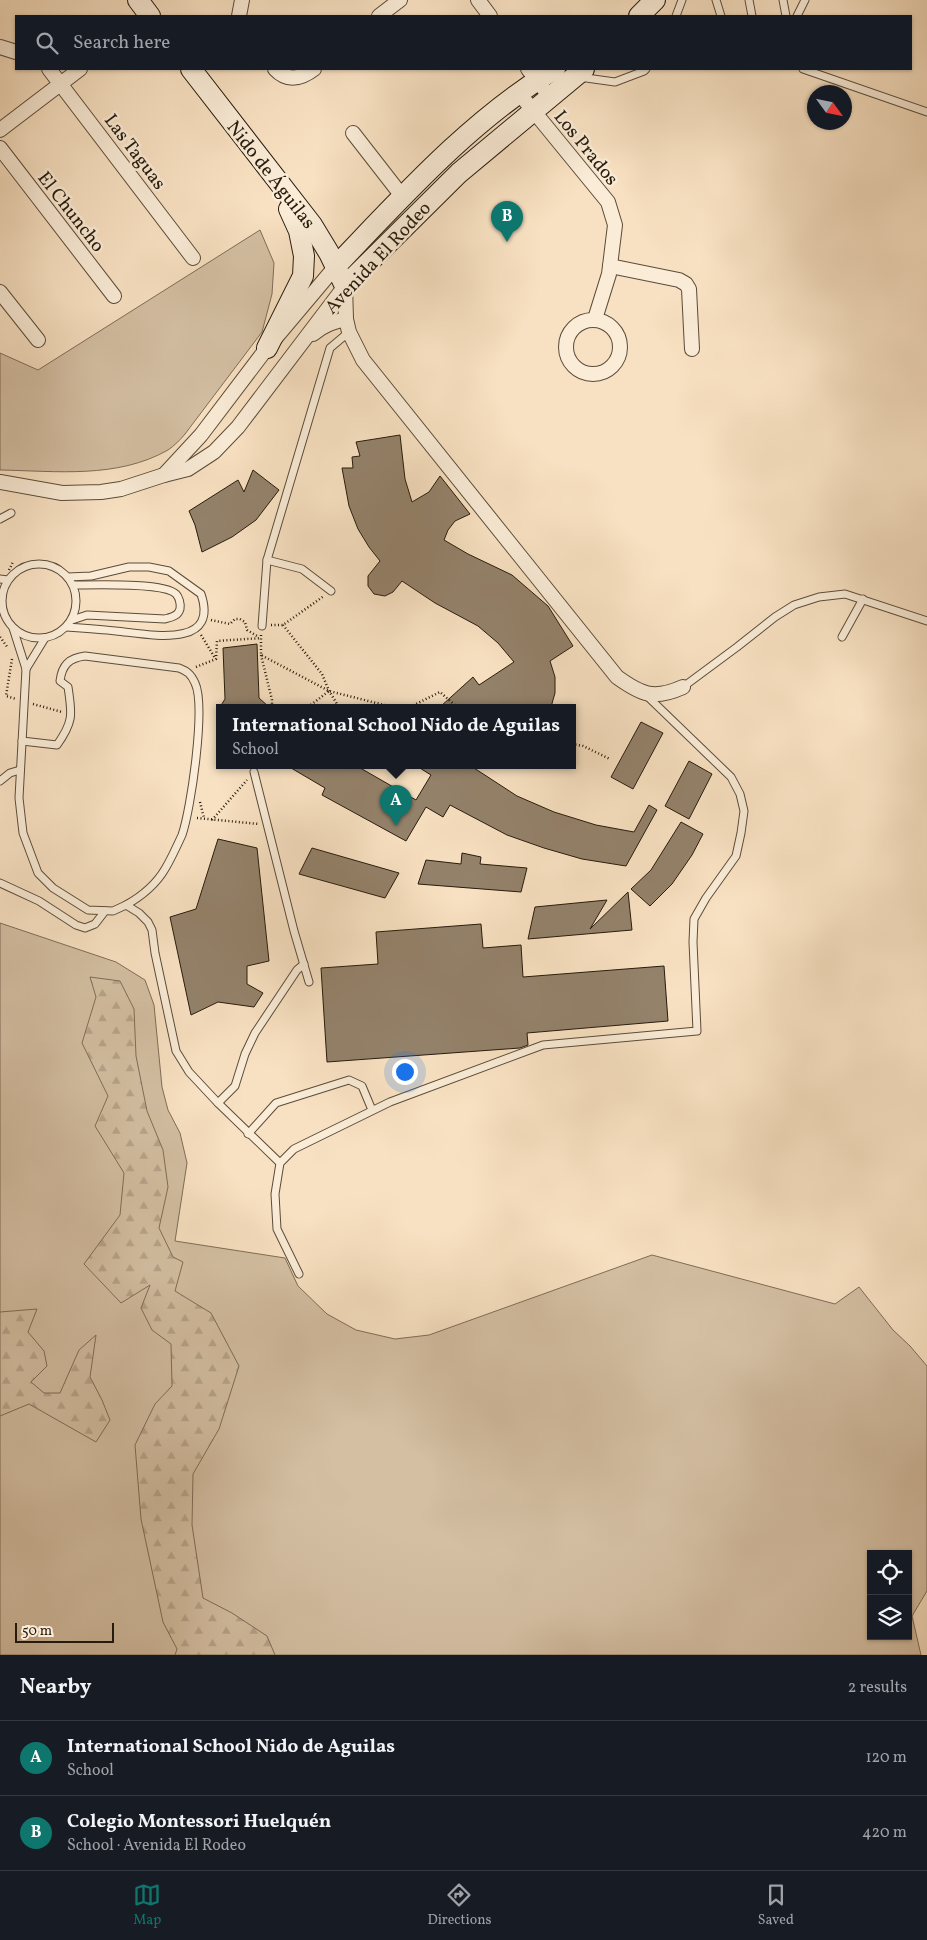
<!DOCTYPE html>
<html lang="en">
<head>
<meta charset="utf-8">
<style>
	body { margin:0; font-family:Vollkorn,serif; background:#242831; color:#f1f3f6 }
	.controls { position:absolute; right:15px; bottom:15px; display:grid; overflow:hidden; border-radius:0px; box-shadow:0 1px 4px #0004 }
	.controls button { width:45px; height:45px; display:grid; place-items:center; padding:0; border:0; border-bottom:1px solid #363941; background:#171b24; color:#f1f3f6; font:25px sans-serif }
	.compass { position:absolute; left:807px; top:85px; width:45px; height:45px; border-radius:50%; background:#171b24; box-shadow:0 1px 4px #0004; rotate:123deg }
	.scale { position:absolute; left:15px; bottom:12px; width:99px; box-sizing:border-box; padding-left:5px; border:2px solid #271b0d; border-top:0; font-size:14px; line-height:18px; white-space:nowrap; color:#271b0d; -webkit-text-stroke:4px #faecd7; paint-order:stroke }
	.you { position:absolute; left:404px; top:1071px; width:18px; height:18px; margin:-12px; border:4px solid #fff; border-radius:50%; background:#1a73e8; box-shadow:0 0 0 8px #1a73e833 }
	.badge { display:grid; place-items:center; width:32px; height:32px; border-radius:50%; background:#0f766e; color:#fff; font-size:16px; font-weight:700 }
	.pin { position:absolute; translate:-50% -41px; filter:drop-shadow(0 1px 2px #0008) }
	.pin::after { content:''; position:absolute; top:26px; width:18px; height:15px; background:inherit; clip-path:polygon(0 0,100% 0,50% 100%) }
	.popup { position:absolute; left:216px; top:704px; width:360px; height:65px; box-sizing:border-box; display:grid; place-content:center; border-radius:0px; background:#171b24; filter:drop-shadow(0 1px 4px #0005); font-size:16px; white-space:nowrap; color:#9ea1a6 }
	.popup b { font-size:19px; color:#f1f3f6 }
	.popup::after { content:''; position:absolute; left:50%; top:100%; margin-left:-10px; border:10px solid transparent; border-top-color:#171b24 }
	.list { margin:0; padding:0; list-style:none }
	h2 { display:flex; justify-content:space-between; align-items:center; height:65px; margin:0; padding:0 20px; font-size:21px }
	h2 small { font-size:16px; font-weight:400; color:#9ea1a6 }
	.list li { display:grid; grid-template-columns:32px 1fr auto; gap:15px; align-items:center; box-sizing:border-box; height:75px; padding:0 20px; border-top:1px solid #363941 }
	.list b { display:block; font-size:19px; white-space:nowrap }
	.list p { margin:0; font-size:16px; white-space:nowrap; color:#9ea1a6 }
	.list em { font-size:16px; font-style:normal; color:#9ea1a6 }
	.icon { flex:none; width:28px; height:28px; fill:none; stroke:currentColor; stroke-width:2; stroke-linecap:round; stroke-linejoin:round }
	.map { position:relative; flex:none; width:927px; height:1655px; overflow:hidden }
	.search { position:absolute; background:#171b24; box-shadow:0 1px 4px #0004; left:15px; right:15px; top:15px; height:55px; display:flex; align-items:center; gap:12px; box-sizing:border-box; padding:0 18px; border-radius:0px; color:#9ea1a6; font-size:19px }
	.sheet { height:215px; background:#171b24 }
	nav { display:flex; justify-content:space-around; align-items:center; box-sizing:border-box; height:70px; border-top:1px solid #363941; background:#171b24; font-size:14px; color:#9ea1a6 }
	nav a { display:grid; justify-items:center; gap:2px }
	nav .on { color:#0f766e }
	.map>svg:first-child { display:block }
	.green { fill:#d4bfa3; stroke:#7e6d58; fill-rule:evenodd }
	.forest { fill:url(#forest-firs); stroke:#7e6d58 }
	.building { fill:#94826b; stroke:#271b0d }
	.lines { fill:none; stroke-linecap:round; stroke-linejoin:round }
	.lane-casing { stroke:#5b4c3a; stroke-width:9 }
	.street-casing { stroke:#5b4c3a; stroke-width:16 }
	.secondary-casing { stroke:#271b0d; stroke-width:22 }
	.path { stroke:#271b0d; stroke-width:2.5; stroke-dasharray:1 2.5; stroke-linecap:butt }
	.lane { stroke:#faecd7; stroke-width:7 }
	.street { stroke:#faecd7; stroke-width:14 }
	.secondary { stroke:#faecd7; stroke-width:20 }
	.labels { text-anchor:middle; stroke-width:5; stroke-linejoin:round; paint-order:stroke }
	.street-label { font-size:19px; fill:#271b0d; stroke:#faecd7 }
</style>
</head>
<body>
<div class="map">
<svg width="927" height="1655" viewBox="0 0 927 1655">
	<defs>
		<pattern id="forest-firs" width="22" height="20" patternUnits="userSpaceOnUse" patternTransform="scale(1.25)"><rect width="22" height="20" fill="#d4bfa3"/><path d="M5 1l3.5 6h-7zM16 11l3.5 6h-7z" fill="#b6a48b"/></pattern>
	</defs>
	<rect width="100%" height="100%" fill="#f8e1c2"/>
	<filter id="stains"><feTurbulence type="fractalNoise" baseFrequency=".004" numOctaves="4"/><feColorMatrix values="0 0 0 0 .2 0 0 0 0 .09 0 0 0 0 .02 0 0 0 .5 -.17"/></filter>
	<radialGradient id="worn" r=".72"><stop offset=".6" stop-color="#630" stop-opacity="0"/><stop offset="1" stop-color="#630" stop-opacity=".3"/></radialGradient>
	<g class="green">
		<path d="M260 230 274 263 272 294 262 332 185 434C180 440 174 446 168 450 117 479 56 471 0 470V353L38 370Z"/>
		<path d="M0 923 116 962 145 980 154 1005 162 1087 168 1110 180 1133 187 1163 175 1241 285 1258 298 1286 327 1314 356 1330 395 1339 429 1335 652 1255 835 1304 859 1287 893 1330 910 1346 927 1366V1591L912 1616 921 1655H0ZM871 1554H908V1636H871Z"/>
	</g>
	<g class="forest">
		<polygon points="90,977 120,981 134,1009 136,1056 147,1111 163,1150 168,1187 159,1228 173,1257 183,1262 175,1291 211,1313 239,1366 219,1429 193,1474 192,1525 203,1598 232,1613 267,1636 275,1655 175,1655 177,1649 163,1622 141,1519 135,1445 155,1404 172,1386 171,1344 152,1330 141,1308 150,1285 121,1303 84,1264 120,1215 124,1173 95,1126 108,1096 82,1043 96,997"/>
		<polygon points="37,1309 28,1332 44,1351 47,1366 31,1382 44,1393 60,1393 79,1350 96,1335 90,1377 102,1400 110,1420 96,1442 29,1404 0,1416 0,1312"/>
	</g>
	<g class="building">
		<polygon points="400,435 405,479 412,502 429,492 440,476 470,514 455,521 448,530 444,540 468,554 512,575 548,606 573,646 550,661 555,677 555,693 551,707 440,707 473,677 479,685 514,662 498,643 478,626 435,603 402,581 393,592 385,596 374,594 368,586 368,576 380,561 369,547 358,529 349,506 342,468 353,468 352,457 360,456 356,442"/>
		<polygon points="253,470 279,490 256,520 232,537 202,552 195,525 189,511 238,480 244,492"/>
		<polygon points="257,644 259,698 269,707 220,707 225,699 223,648"/>
		<polygon points="641,722 663,733 633,789 611,777"/>
		<polygon points="689,761 712,774 689,819 665,806"/>
		<polygon points="286,765 355,765 416,800 431,775 415,765 476,765 474,768 517,796 554,812 596,825 634,832 649,805 657,810 626,866 582,859 544,848 507,835 450,805 443,817 426,807 406,841 322,795 325,788"/>
		<polygon points="681,822 703,834 692,855 672,884 650,906 631,889 651,870"/>
		<polygon points="218,839 257,848 269,961 247,966 247,984 263,993 254,1007 218,1002 191,1015 170,917 196,909"/>
		<polygon points="312,848 399,873 385,898 299,874"/>
		<polygon points="462,853 481,857 480,864 527,868 521,892 418,884 426,860 461,864"/>
		<polygon points="628,892 632,930 528,939 535,907 607,900 590,929"/>
		<polygon points="481,924 483,948 521,945 523,977 664,966 668,1021 527,1033 528,1045 520,1048 327,1062 321,968 378,964 376,932"/>
	</g>
	<g class="lines">
		<g class="lane-casing">
			<g id="lane">
				<polyline points="716,0 721,16"/>
				<polyline points="749,0 752,16"/>
				<polyline points="783,0 786,16"/>
				<polyline points="676,16 682,0"/>
				<polyline points="797,16 805,0"/>
				<polyline points="803,69 927,112"/>
				<polyline points="579,77 615,82 644,71 646,69"/>
				<polyline points="0,519 11,513"/>
				<circle cx="39" cy="601" r="37"/>
				<polyline points="0,579 8,580"/>
				<polyline points="331,591 302,569 267,560 330,348 349,332"/>
				<path d="M72 620 87 615 165 619C172 617 178 616 180 609 181 604 179 597 176 594 165 582 92 585 73 585"/>
				<polyline points="262,626 267,560"/>
				<path d="M67 627C83 628 100 629 116 631 147 634 220 650 201 594L169 571 149 567H129L91 576 68 577"/>
				<polyline points="13,628 26,669 19,798 23,833 38,873 53,888 88,910 113,911 126,905 139,913 148,922 152,930 155,953 176,1051 189,1072 218,1103 280,1163"/>
				<polyline points="842,637 863,599"/>
				<polyline points="26,669 45,638"/>
				<polyline points="683,687 737,647 775,617 794,605 819,597 845,594 927,621"/>
				<path d="M22 741 57 745C74 721 72 714 68 687L60 681C62 665 69 658 85 656L179 668C187 671 191 674 195 683 206 706 191 809 182 835 177 846 171 859 165 869 155 886 142 896 126 905"/>
				<polyline points="254,772 294,931 309,982"/>
				<polyline points="0,781 10,773 20,770"/>
				<polyline points="0,883 39,901 76,925 85,928 95,924 105,911"/>
				<polyline points="218,1103 235,1086 245,1054 255,1033 297,970 304,964"/>
				<polyline points="248,1134 276,1103 349,1080 362,1086 372,1110"/>
				<polyline points="299,1274 277,1229 275,1194 280,1163 294,1149 390,1102 543,1045 697,1031 693,942 694,919 706,898 736,856 741,833 744,811 740,794 731,777 645,694"/>
			</g>
		</g>
		<g class="street-casing">
			<g id="street">
				<polyline points="478,0 490,16"/>
				<polyline points="239,16 242,0"/>
				<polyline points="379,16 400,0"/>
				<polyline points="0,47 16,52"/>
				<polyline points="49,69 193,258"/>
				<path d="M275 69C287 82 301 79 314 69"/>
				<polyline points="528,69 550,97"/>
				<polyline points="518,92 608,202 615,225 609,274 595,319"/>
				<polyline points="0,130 80,69"/>
				<polyline points="353,133 402,196"/>
				<polyline points="0,148 114,296"/>
				<polyline points="610,266 679,280 686,284 689,289 692,349"/>
				<path d="M345 286 346 319 349 332 363 360 617 677C642 695 654 700 683 687"/>
				<polyline points="0,292 38,340"/>
				<circle cx="593" cy="347" r="27"/>
				<path d="M313 334C323 325 333 322 346 319"/>
				<polyline points="164,475 201,435 267,348 336,266"/>
				<polyline points="0,482 62,493 101,492 121,489 164,475 188,469 214,452 238,427 345,286"/>
			</g>
		</g>
		<g class="secondary-casing">
			<g id="secondary">
				<polyline points="138,0 150,16"/>
				<polyline points="639,16 655,0"/>
				<polyline points="191,69 312,225 329,253 345,286 459,173 584,69"/>
				<path d="M336 266C404 195 470 121 555 69"/>
				<polyline points="267,348 303,276 304,256 299,231 289,209"/>
			</g>
		</g>
		<g class="path">
			<polyline points="9,570 13,562"/>
			<polyline points="211,620 230,624 235,619 240,619 245,622 247,630 257,636"/>
			<polyline points="271,625 283,625 324,596"/>
			<polyline points="283,625 322,674 329,691 339,707"/>
			<polyline points="201,635 215,658"/>
			<polyline points="261,635 261,655 329,691 392,707"/>
			<polyline points="0,637 8,648"/>
			<polyline points="261,655 272,700 272,707"/>
			<polyline points="12,659 6,696 16,699"/>
			<polyline points="196,667 216,659 217,641 261,638"/>
			<polyline points="33,704 62,712"/>
			<polyline points="308,707 329,691"/>
			<polyline points="410,707 440,692 457,707"/>
			<polyline points="572,744 583,746 610,759"/>
			<polyline points="200,802 204,818"/>
			<polyline points="197,818 259,824"/>
			<polyline points="212,820 247,780"/>
		</g>
		<use href="#lane" class="lane"/>
		<use href="#street" class="street"/>
		<use href="#secondary" class="secondary"/>
	</g>
	<g class="labels">
		<g class="street-label">
			<text transform="translate(587 147) rotate(51)" y="7">Los Prados</text>
			<text transform="translate(136 151) rotate(53)" y="7">Las Taguas</text>
			<text transform="translate(272 174) rotate(52)" y="7">Nido de Águilas</text>
			<text transform="translate(72 211) rotate(52)" y="7">El Chuncho</text>
			<text transform="translate(377 257) rotate(-47)" y="7">Avenida El Rodeo</text>
		</g>
	</g>
	<rect width="100%" height="100%" filter="url(#stains)"/>
	<rect width="100%" height="100%" fill="url(#worn)"/>
</svg>
<div class="controls">
<button><svg class="icon" aria-label="locate" viewBox="0 0 24 24"><circle cx="12" cy="12" r="6"/><path d="M12 2v4M12 18v4M2 12h4M18 12h4"/></svg></button>
<button><svg class="icon" aria-label="layers" viewBox="0 0 24 24"><path d="M12 4l9 5-9 5-9-5zM3 14l9 5 9-5"/></svg></button>
</div>
<svg class="compass" viewBox="-18 -18 36 36"><path d="M0-13l5 13h-10z" fill="#e53935"/><path d="M0 13l5-13h-10z" fill="#9ea1a6"/></svg>
<div class="scale">50 m</div>
<div class="you"></div>
<div class="pin badge" style="left:396px;top:826px">A</div>
<div class="popup"><b>International School Nido de Aguilas</b>School</div>
<div class="pin badge" style="left:507px;top:242px">B</div>
<div class="search"><svg class="icon" aria-label="search" viewBox="0 0 24 24"><circle cx="10" cy="10" r="6"/><path d="M15 15l6 6"/></svg>Search here</div>
</div>
<section class="sheet">
<h2>Nearby<small>2 results</small></h2>
<ul class="list">
<li><span class="badge">A</span><div><b>International School Nido de Aguilas</b><p>School</p></div><em>120 m</em></li>
<li><span class="badge">B</span><div><b>Colegio Montessori Huelquén</b><p>School · Avenida El Rodeo</p></div><em>420 m</em></li>
</ul>
</section>
<nav>
<a class="on"><svg class="icon" aria-label="map" viewBox="0 0 24 24"><path d="M3 6l6-2 6 2 6-2v14l-6 2-6-2-6 2zM9 4v14M15 6v14"/></svg>Map</a>
<a><svg class="icon" aria-label="directions" viewBox="0 0 24 24"><path d="M12 3l9 9-9 9-9-9zM9 14v-3h6M13 9l2 2-2 2"/></svg>Directions</a>
<a><svg class="icon" aria-label="saved" viewBox="0 0 24 24"><path d="M7 4h10v16l-5-4-5 4z"/></svg>Saved</a>
</nav>
</body>
</html>
